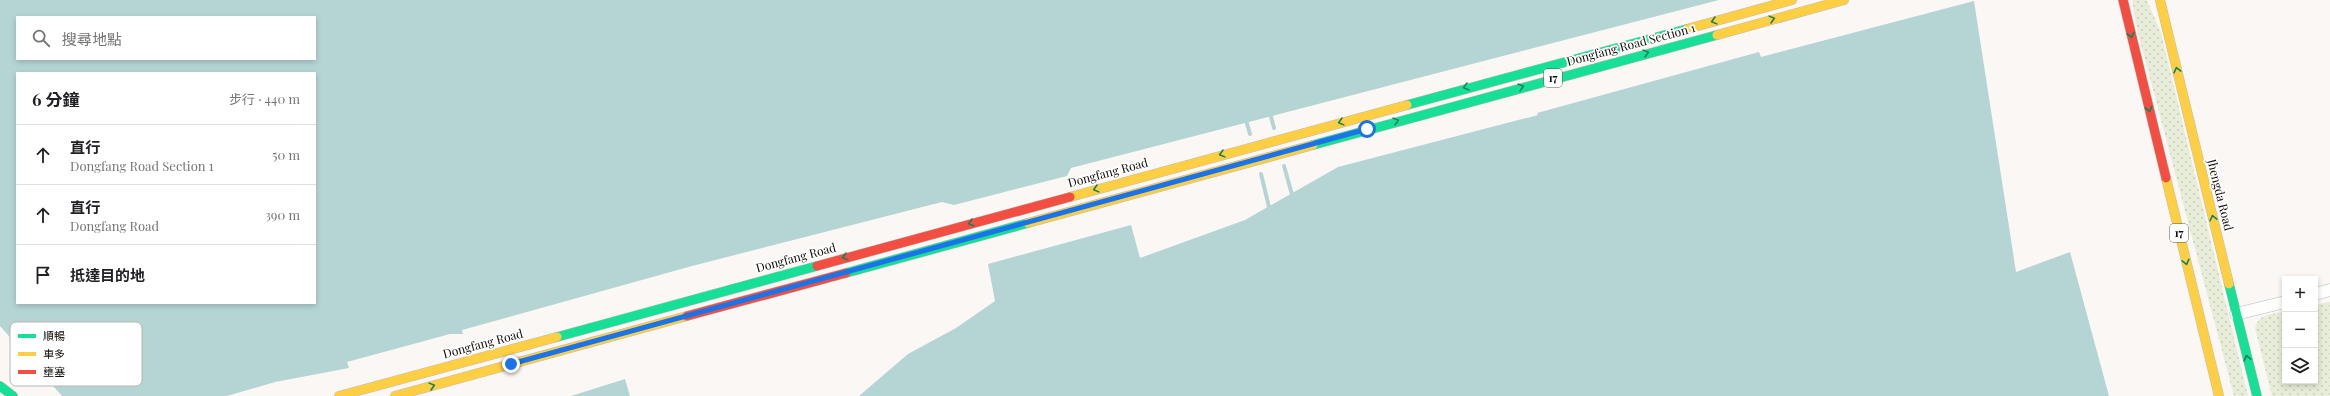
<!DOCTYPE html>
<html lang="zh-TW">
<head>
<meta charset="utf-8">
<style>
	body { margin:0; font-family:"Playfair Display","Noto Sans TC",serif; background:#f2f2f2; color:#202124 }
	.controls { position:absolute; right:12px; bottom:12px; display:grid; overflow:hidden; border-radius:0px; box-shadow:0 2px 6px #0003 }
	.controls button { width:36px; height:36px; display:grid; place-items:center; padding:0; border:0; border-bottom:1px solid #e0e0e0; background:#fff; color:#202124; font:20px sans-serif }
	.stop { position:absolute; width:12px; height:12px; margin:-9px; border:3px solid #1a73e8; border-radius:50%; background:#fff }
	.stop.end { background:#1a73e8; border-color:#fff; box-shadow:0 1px 4px #0008 }
	.list { margin:0; padding:0; list-style:none }
	h2 { display:flex; justify-content:space-between; align-items:center; height:52px; margin:0; padding:0 16px; font-size:17px }
	h2 small { font-size:13px; font-weight:400; color:#757577 }
	.list li { display:grid; grid-template-columns:26px 1fr auto; gap:12px; align-items:center; box-sizing:border-box; height:60px; padding:0 16px; border-top:1px solid #e0e0e0 }
	.list b { display:block; font-size:15px; white-space:nowrap }
	.list p { margin:0; font-size:13px; white-space:nowrap; color:#757577 }
	.list em { font-size:13px; font-style:normal; color:#757577 }
	.icon { flex:none; width:22px; height:22px; fill:none; stroke:currentColor; stroke-width:2; stroke-linecap:round; stroke-linejoin:round }
	.map { position:relative; flex:none; width:2330px; height:396px; overflow:hidden }
	.search { position:absolute; background:#fff; box-shadow:0 2px 6px #0003; left:16px; top:16px; width:300px; height:44px; display:flex; align-items:center; gap:10px; box-sizing:border-box; padding:0 14px; border-radius:0px; color:#757577; font-size:15px }
	.panel { position:absolute; background:#fff; box-shadow:0 2px 6px #0003; left:16px; top:72px; width:300px; height:232px; border-radius:0px }
	.map>svg:first-child { display:block }
	.grass { fill:url(#grass-dots) }
	.water { fill:#b5d5d5; fill-rule:evenodd }
	.lines { fill:none; stroke-linecap:round; stroke-linejoin:round }
	.stream { stroke:#b5d5d5; stroke-width:4 }
	.street-casing { stroke:#bebab5; stroke-width:13 }
	.fast-casing { stroke:#bebab5; stroke-width:10 }
	.slow-casing { stroke:#bebab5; stroke-width:10 }
	.jam-casing { stroke:#bebab5; stroke-width:10 }
	.street { stroke:#fefefd; stroke-width:12 }
	.fast { stroke:#16e098; stroke-width:9 }
	.slow { stroke:#ffcf43; stroke-width:9 }
	.jam { stroke:#f24e42; stroke-width:9 }
	.oneway { stroke:#138056 }
	.route { stroke:#1a73e8; stroke-width:5 }
	.labels { text-anchor:middle; stroke-width:3.5; stroke-linejoin:round; paint-order:stroke }
	.shield { fill:#fff; stroke:#585450; stroke-width:1 }
	.shield-label { font-size:11px; font-weight:bold; fill:#100a05 }
	.street-label { font-size:12px; fill:#100a05; stroke:#fff }
	.key { fill:#fff; stroke:#b7b6b4; stroke-width:1 }
	.key-label { font-size:11px; fill:#100a05 }
</style>
</head>
<body>
<div class="map">
<svg width="2330" height="396" viewBox="0 0 2330 396">
	<defs>
		<pattern id="grass-dots" width="8" height="8" patternUnits="userSpaceOnUse"><rect width="8" height="8" fill="#e8edd9"/><path d="M2 2h.1M6 6h.1" fill="none" stroke="#c6cab9" stroke-width="1.8" stroke-linecap="round"/></pattern>
	</defs>
	<rect width="100%" height="100%" fill="#faf7f4"/>
	<g class="grass">
		<polygon points="2132,0 2147,0 2161,33 2248,396 2234,396 2137,29"/>
		<path d="M2330 302V396H2272L2255 328C2259 314 2272 314 2285 312V381H2315V305Z"/>
	</g>
	<g class="water">
		<path d="M0 0H1719L1071 168 1067 176 954 205 942 202 692 266 462 330 463 334H450L347 362 349 368 275 382 227 396H62L0 326ZM17 17H315V59H17ZM17 73H315V303H17Z"/>
		<polygon points="1974,1 2016,272 2070,252 2109,396 859,396 908,354 956,328 995,301 988,264 1131,225 1140,258 1245,220 1338,167 1538,115 1537,113 1759,52 1761,57"/>
		<polygon points="625,379 630,396 571,396"/>
	</g>
	<g class="lines">
		<g class="stream">
			<polyline points="1270,113 1274,128"/>
			<polyline points="1245,117 1250,134"/>
			<polyline points="1284,166 1293,198"/>
			<polyline points="1261,174 1270,211"/>
		</g>
		<g class="street-casing">
			<g id="street">
				<polyline points="2315,294 2330,290"/>
				<polyline points="2236,314 2285,302"/>
			</g>
		</g>
		<g class="fast-casing">
			<g id="fast">
				<polyline points="1407,105 1687,29"/>
				<polyline points="1313,145 1717,35"/>
				<polyline points="846,273 1028,223"/>
				<polyline points="2229,284 2257,396"/>
				<polyline points="557,337 817,266"/>
				<polyline points="0,386 13,396"/>
			</g>
		</g>
		<g class="slow-casing">
			<g id="slow">
				<polyline points="2160,0 2229,284"/>
				<polyline points="1687,29 1792,0"/>
				<polyline points="1717,35 1844,0"/>
				<polyline points="2166,178 2219,396"/>
				<polyline points="1070,197 1407,105"/>
				<polyline points="1028,223 1313,145"/>
				<polyline points="339,396 557,337"/>
				<polyline points="395,396 687,316"/>
			</g>
		</g>
		<g class="jam-casing">
			<g id="jam">
				<polyline points="2123,0 2166,178"/>
				<polyline points="817,266 1070,197"/>
				<polyline points="687,316 846,273"/>
			</g>
		</g>
		<use href="#street" class="street"/>
		<use href="#fast" class="fast"/>
		<use href="#slow" class="slow"/>
		<use href="#jam" class="jam"/>
	</g>
	<defs><path id="oneway-chevron" d="M-2-3.5L2.5 0L-2 3.5" fill="none" stroke-width="1.6" stroke-linecap="round" stroke-linejoin="round"/></defs>
	<g class="oneway">
		<use href="#oneway-chevron" transform="translate(1772 19) rotate(-15)"/>
		<use href="#oneway-chevron" transform="translate(1714 21) rotate(165)"/>
		<use href="#oneway-chevron" transform="translate(2131 35) rotate(76)"/>
		<use href="#oneway-chevron" transform="translate(1646 53) rotate(-15)"/>
		<use href="#oneway-chevron" transform="translate(2177 70) rotate(-104)"/>
		<use href="#oneway-chevron" transform="translate(1466 87) rotate(165)"/>
		<use href="#oneway-chevron" transform="translate(1521 87) rotate(-15)"/>
		<use href="#oneway-chevron" transform="translate(2149 109) rotate(76)"/>
		<use href="#oneway-chevron" transform="translate(1396 121) rotate(-15)"/>
		<use href="#oneway-chevron" transform="translate(1341 122) rotate(165)"/>
		<use href="#oneway-chevron" transform="translate(1222 154) rotate(165)"/>
		<use href="#oneway-chevron" transform="translate(1096 189) rotate(165)"/>
		<use href="#oneway-chevron" transform="translate(2213 218) rotate(-104)"/>
		<use href="#oneway-chevron" transform="translate(971 223) rotate(165)"/>
		<use href="#oneway-chevron" transform="translate(845 257) rotate(165)"/>
		<use href="#oneway-chevron" transform="translate(2186 262) rotate(76)"/>
		<use href="#oneway-chevron" transform="translate(2247 358) rotate(-104)"/>
		<use href="#oneway-chevron" transform="translate(432 386) rotate(-15)"/>
	</g>
	<g class="lines">
		<polyline class="route" points="511,364 1367,129"/>
	</g>
	<g class="labels">
		<g class="shield">
			<rect x="1544" y="69" width="18" height="18" rx="3"/>
			<rect x="2170" y="224" width="18" height="18" rx="3"/>
		</g>
		<g class="shield-label">
			<text x="1553" y="82">17</text>
			<text x="2179" y="237">17</text>
		</g>
		<g class="street-label">
			<text transform="translate(1631 45) rotate(-15)" y="4">Dongfang Road Section 1</text>
			<text transform="translate(1108 173) rotate(-15)" y="4">Dongfang Road</text>
			<text transform="translate(2220 195) rotate(76)" y="4">Jhengda Road</text>
			<text transform="translate(796 258) rotate(-15)" y="4">Dongfang Road</text>
			<text transform="translate(483 344) rotate(-15)" y="4">Dongfang Road</text>
		</g>
	</g>
	<rect x="10" y="322" width="132" height="64" rx="6" class="key"/>
	<rect x="18" y="334" width="18" height="4" fill="#16e098"/>
	<rect x="18" y="352" width="18" height="4" fill="#ffcf43"/>
	<rect x="18" y="370" width="18" height="4" fill="#f24e42"/>
	<g class="key-label">
		<text x="43" y="340">順暢</text>
		<text x="43" y="358">車多</text>
		<text x="43" y="376">壅塞</text>
	</g>
</svg>
<div class="controls">
<button>+</button>
<button>−</button>
<button><svg class="icon" aria-label="layers" viewBox="0 0 24 24"><path d="M12 4l9 5-9 5-9-5zM3 14l9 5 9-5"/></svg></button>
</div>
<div class="stop" style="left:1367px;top:129px"></div>
<div class="stop end" style="left:511px;top:364px"></div>
<div class="search"><svg class="icon" aria-label="search" viewBox="0 0 24 24"><circle cx="10" cy="10" r="6"/><path d="M15 15l6 6"/></svg>搜尋地點</div>
<section class="panel">
<h2>6 分鐘<small>步行 · 440 m</small></h2>
<ul class="list">
<li><svg class="icon" aria-label="ahead" viewBox="0 0 24 24"><path d="M12 20V5M6 11l6-6 6 6"/></svg><div><b>直行</b><p>Dongfang Road Section 1</p></div><em>50 m</em></li>
<li><svg class="icon" aria-label="ahead" viewBox="0 0 24 24"><path d="M12 20V5M6 11l6-6 6 6"/></svg><div><b>直行</b><p>Dongfang Road</p></div><em>390 m</em></li>
<li><svg class="icon" aria-label="arrive" viewBox="0 0 24 24"><path d="M6 21V4h12l-3 4 3 4H6"/></svg><div><b>抵達目的地</b></div></li>
</ul>
</section>
</div>
</body>
</html>
